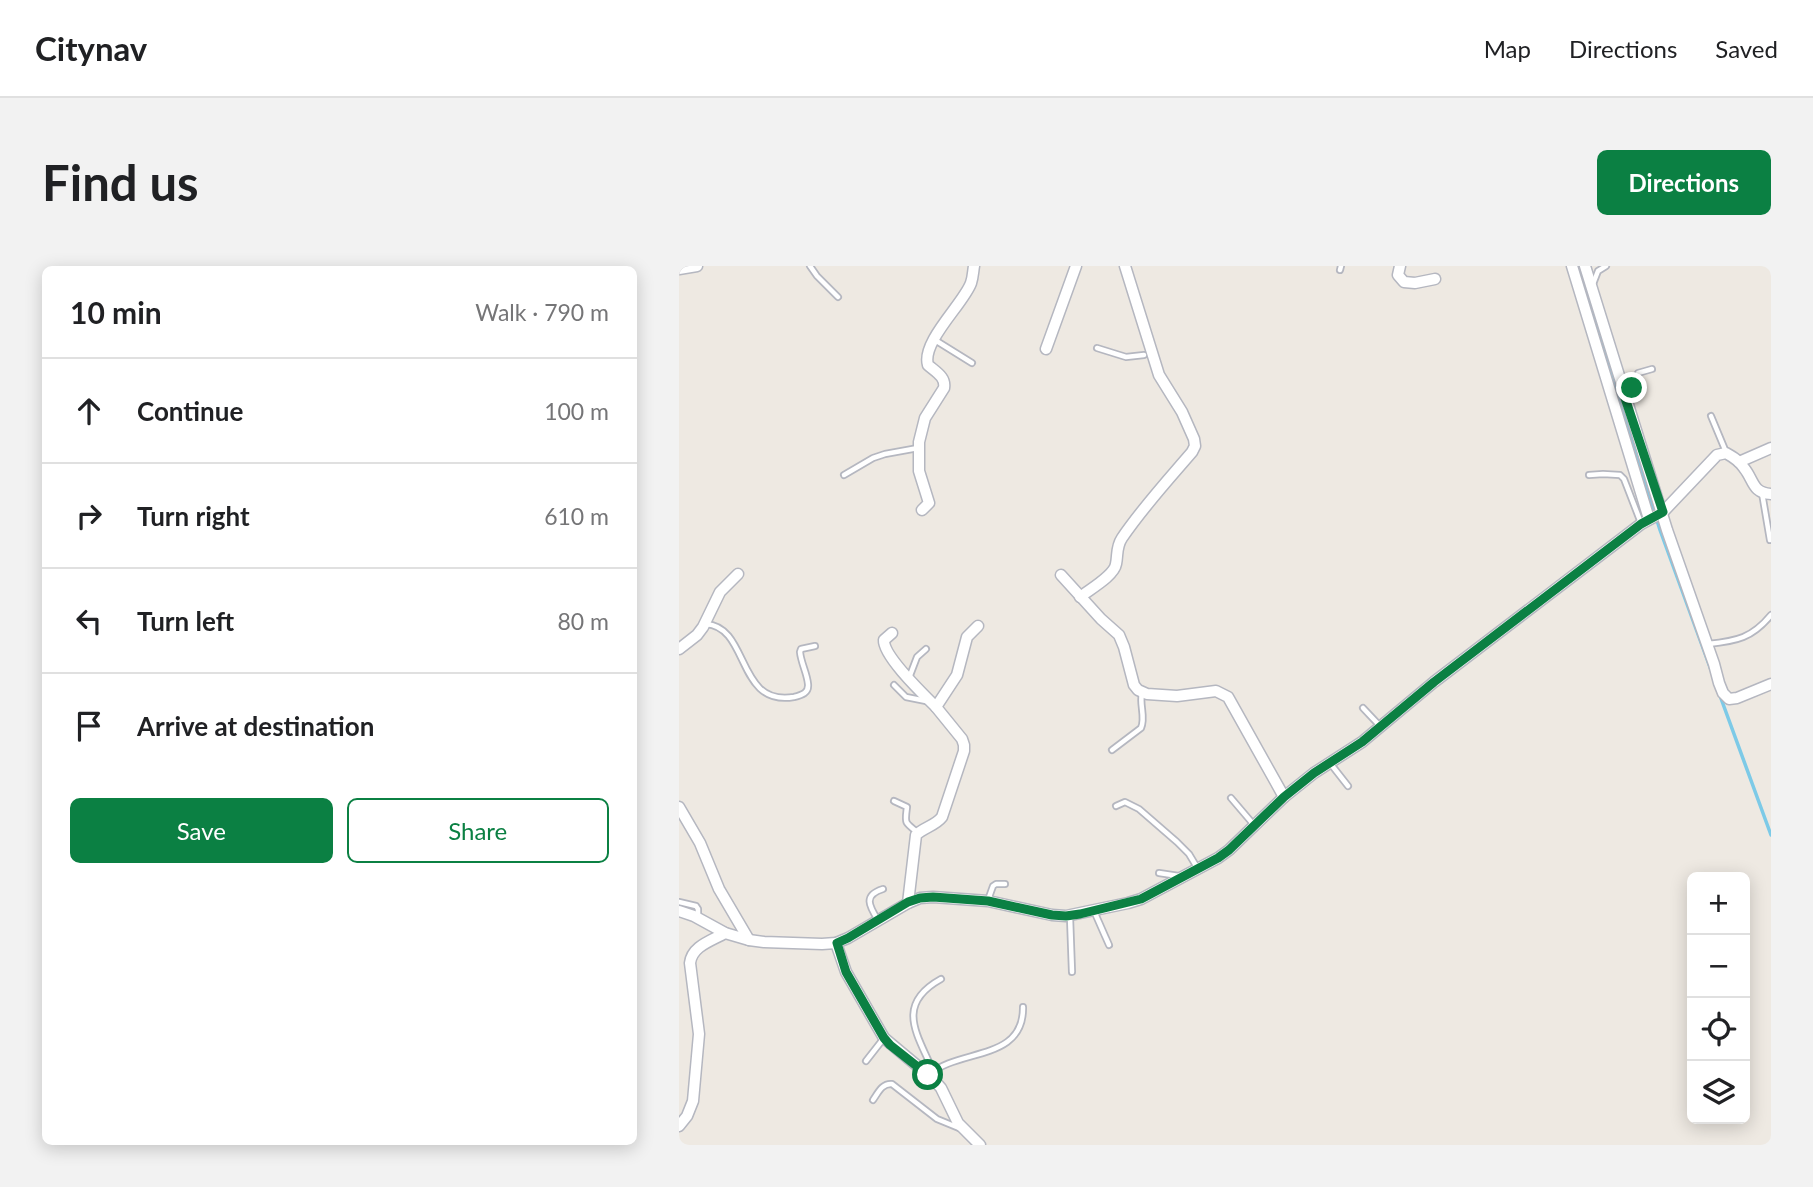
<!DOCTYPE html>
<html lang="en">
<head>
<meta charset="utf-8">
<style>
	body { margin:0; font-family:Lato,sans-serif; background:#f2f2f2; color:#202124 }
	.controls { position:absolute; right:21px; bottom:21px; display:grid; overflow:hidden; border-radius:10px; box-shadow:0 4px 18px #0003 }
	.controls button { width:63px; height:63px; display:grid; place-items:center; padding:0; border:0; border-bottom:2px solid #e0e0e0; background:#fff; color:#202124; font:35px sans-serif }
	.stop { position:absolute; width:21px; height:21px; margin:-16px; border:5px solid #0b8043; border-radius:50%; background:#fff }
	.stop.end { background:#0b8043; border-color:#fff; box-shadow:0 2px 7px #0008 }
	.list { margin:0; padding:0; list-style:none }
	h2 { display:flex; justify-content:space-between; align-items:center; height:91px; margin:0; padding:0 28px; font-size:30px }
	h2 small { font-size:23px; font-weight:400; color:#757577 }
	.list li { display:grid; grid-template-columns:46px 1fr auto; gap:21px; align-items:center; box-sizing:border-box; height:105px; padding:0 28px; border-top:2px solid #e0e0e0 }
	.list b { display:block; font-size:26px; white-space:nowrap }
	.list em { font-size:23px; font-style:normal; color:#757577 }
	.actions { display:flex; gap:14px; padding:21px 28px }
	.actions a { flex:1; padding:16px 0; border:2px solid #0b8043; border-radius:10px; text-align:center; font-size:24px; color:#0b8043 }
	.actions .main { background:#0b8043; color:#fff }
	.icon { flex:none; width:38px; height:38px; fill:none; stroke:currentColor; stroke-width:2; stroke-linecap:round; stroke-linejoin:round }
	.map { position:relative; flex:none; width:1092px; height:879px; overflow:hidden; border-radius:10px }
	header { display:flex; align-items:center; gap:42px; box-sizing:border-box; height:98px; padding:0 35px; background:#fff; border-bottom:2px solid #e0e0e0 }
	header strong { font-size:33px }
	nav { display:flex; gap:38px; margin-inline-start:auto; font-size:24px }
	.intro { display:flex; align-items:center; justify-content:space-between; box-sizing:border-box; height:168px; padding:0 42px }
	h1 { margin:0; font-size:49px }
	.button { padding:18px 32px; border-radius:10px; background:#0b8043; color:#fff; font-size:24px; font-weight:700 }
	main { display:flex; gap:42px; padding:0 42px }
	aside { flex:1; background:#fff; border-radius:10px; box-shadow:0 4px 18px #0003 }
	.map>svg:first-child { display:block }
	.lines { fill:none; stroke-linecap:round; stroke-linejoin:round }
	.stream { stroke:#7dcae7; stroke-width:3.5 }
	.lane-casing { stroke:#b5b7c0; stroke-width:8 }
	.street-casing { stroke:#b5b7c0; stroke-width:13 }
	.lane { stroke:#fff; stroke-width:4.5 }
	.street { stroke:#fff; stroke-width:10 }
	.route { stroke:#0b8043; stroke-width:9 }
</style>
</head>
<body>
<header>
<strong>Citynav</strong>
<nav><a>Map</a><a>Directions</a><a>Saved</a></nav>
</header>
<div class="intro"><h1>Find us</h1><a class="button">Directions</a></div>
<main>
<aside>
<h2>10 min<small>Walk · 790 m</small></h2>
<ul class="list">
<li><svg class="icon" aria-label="ahead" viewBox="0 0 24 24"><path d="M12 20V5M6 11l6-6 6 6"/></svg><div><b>Continue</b></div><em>100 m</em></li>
<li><svg class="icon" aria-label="right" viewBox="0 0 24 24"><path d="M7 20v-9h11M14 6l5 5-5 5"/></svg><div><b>Turn right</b></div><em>610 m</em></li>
<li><svg class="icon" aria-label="left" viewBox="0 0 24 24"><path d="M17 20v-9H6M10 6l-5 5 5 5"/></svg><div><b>Turn left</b></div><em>80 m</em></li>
<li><svg class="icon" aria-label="arrive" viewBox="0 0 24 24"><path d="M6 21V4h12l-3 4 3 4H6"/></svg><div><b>Arrive at destination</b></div></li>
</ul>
<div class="actions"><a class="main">Save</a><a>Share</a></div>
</aside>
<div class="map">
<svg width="1092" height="879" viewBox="0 0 1092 879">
	<rect width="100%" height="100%" fill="#eee9e2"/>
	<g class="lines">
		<g class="stream">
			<polyline points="899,0 981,264 1032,404"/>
			<polyline points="1040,427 1092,569"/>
		</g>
		<g class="lane-casing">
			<g id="lane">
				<polyline points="131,0 138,10 159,31"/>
				<polyline points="661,4 662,0"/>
				<polyline points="914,18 919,5 927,0"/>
				<polyline points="256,74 293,97"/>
				<polyline points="418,82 447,91 465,89"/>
				<polyline points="947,131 953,122 959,107 973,103"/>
				<polyline points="1032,150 1047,186"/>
				<polyline points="165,209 194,192 206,188 239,182"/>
				<polyline points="910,209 924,208 941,209 945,213 962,257"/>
				<polyline points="1083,227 1091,274"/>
				<path d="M27 358C71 361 57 441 115 431 123 429 130 427 129 418 128 407 122 397 121 386L122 383 136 380"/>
				<path d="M1029 378C1058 375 1073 372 1092 349"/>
				<polyline points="230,412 238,391 247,383"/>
				<polyline points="215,419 227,431 247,435"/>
				<polyline points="684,442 701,460"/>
				<path d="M433 484 462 462C467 451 460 439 463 427"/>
				<polyline points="651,497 669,520"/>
				<polyline points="552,532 575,559"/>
				<path d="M215 535 228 541C226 557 225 556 238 566"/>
				<polyline points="437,540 446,536 460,543 498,576 510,588 519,603"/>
				<polyline points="480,607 500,610"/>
				<polyline points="309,634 314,620 317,618 326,618"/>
				<polyline points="0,636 17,640 19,643 19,651"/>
				<polyline points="415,645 430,679"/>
				<polyline points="391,651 393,706"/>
				<path d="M199 654C190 640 184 629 204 623"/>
				<polyline points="187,795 205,772"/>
				<path d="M254 805C239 769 215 739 262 713"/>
				<path d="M250 809C279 782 345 796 344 741"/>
				<path d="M194 834C199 827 203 817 213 818L258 853 280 862"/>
			</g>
		</g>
		<g class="street-casing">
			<g id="street">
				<polyline points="721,0 719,9 725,16 736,17 756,13"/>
				<polyline points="893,0 970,253"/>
				<polyline points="906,0 988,264 1035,398 1040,417 1044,427 1050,433 1058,432 1092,418"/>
				<polyline points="0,3 18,0"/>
				<polyline points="367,83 397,0"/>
				<polyline points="1060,196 1092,182"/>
				<path d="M243 244 250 237 240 205V176L246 152 265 122C267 111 257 106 249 99 242 76 285 37 292 17 294 11 294 6 295 0"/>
				<polyline points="382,309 422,353 440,369 445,381 455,419 459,424 468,428 498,430 537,425 549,431 605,531"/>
				<path d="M401 331C411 323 435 310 437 298 439 288 437 281 443 272 464 241 489 214 513 186L516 180 515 173 503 146 480 109 446 0"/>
				<path d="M213 367 205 374C204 390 245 429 257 441"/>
				<polyline points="0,383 18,369 24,361 41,326 59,308"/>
				<polyline points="0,541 21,577 40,623 70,674"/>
				<path d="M229 637 237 569C245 561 256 560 263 551L285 485V479L283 473 257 441 278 409 288 371 299 360"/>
				<path d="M0 645 15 650 46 667 70 674 85 676 143 678 157 677 169 672 229 637 241 632 254 631 309 635 373 649 387 650 449 637 462 633 539 592 550 584 605 531 635 507 683 476 755 416 962 258 984 246 1038 189 1047 187C1054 191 1061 195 1065 202 1075 214 1073 227 1092 228"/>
				<polyline points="157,677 167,706 205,772 254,813 262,822 279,857 301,879"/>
				<path d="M0 860 8 850 14 835 20 768 11 697C13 680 32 675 46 667"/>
			</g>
		</g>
		<use href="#lane" class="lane"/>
		<use href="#street" class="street"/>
	</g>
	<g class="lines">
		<polyline class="route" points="249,809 211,779 205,772 167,706 158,677 169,672 229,636 241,632 254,631 309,635 373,649 387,650 401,648 462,633 539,592 550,584 605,531 635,507 683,476 755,416 962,258 984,246 946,132 953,122"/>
	</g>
</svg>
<div class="controls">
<button>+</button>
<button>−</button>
<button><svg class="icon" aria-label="locate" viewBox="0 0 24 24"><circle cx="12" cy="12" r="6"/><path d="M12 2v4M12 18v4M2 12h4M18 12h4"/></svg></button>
<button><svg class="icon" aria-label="layers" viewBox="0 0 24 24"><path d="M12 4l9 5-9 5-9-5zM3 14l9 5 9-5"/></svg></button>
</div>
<div class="stop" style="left:249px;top:809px"></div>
<div class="stop end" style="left:953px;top:122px"></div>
</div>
</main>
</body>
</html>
